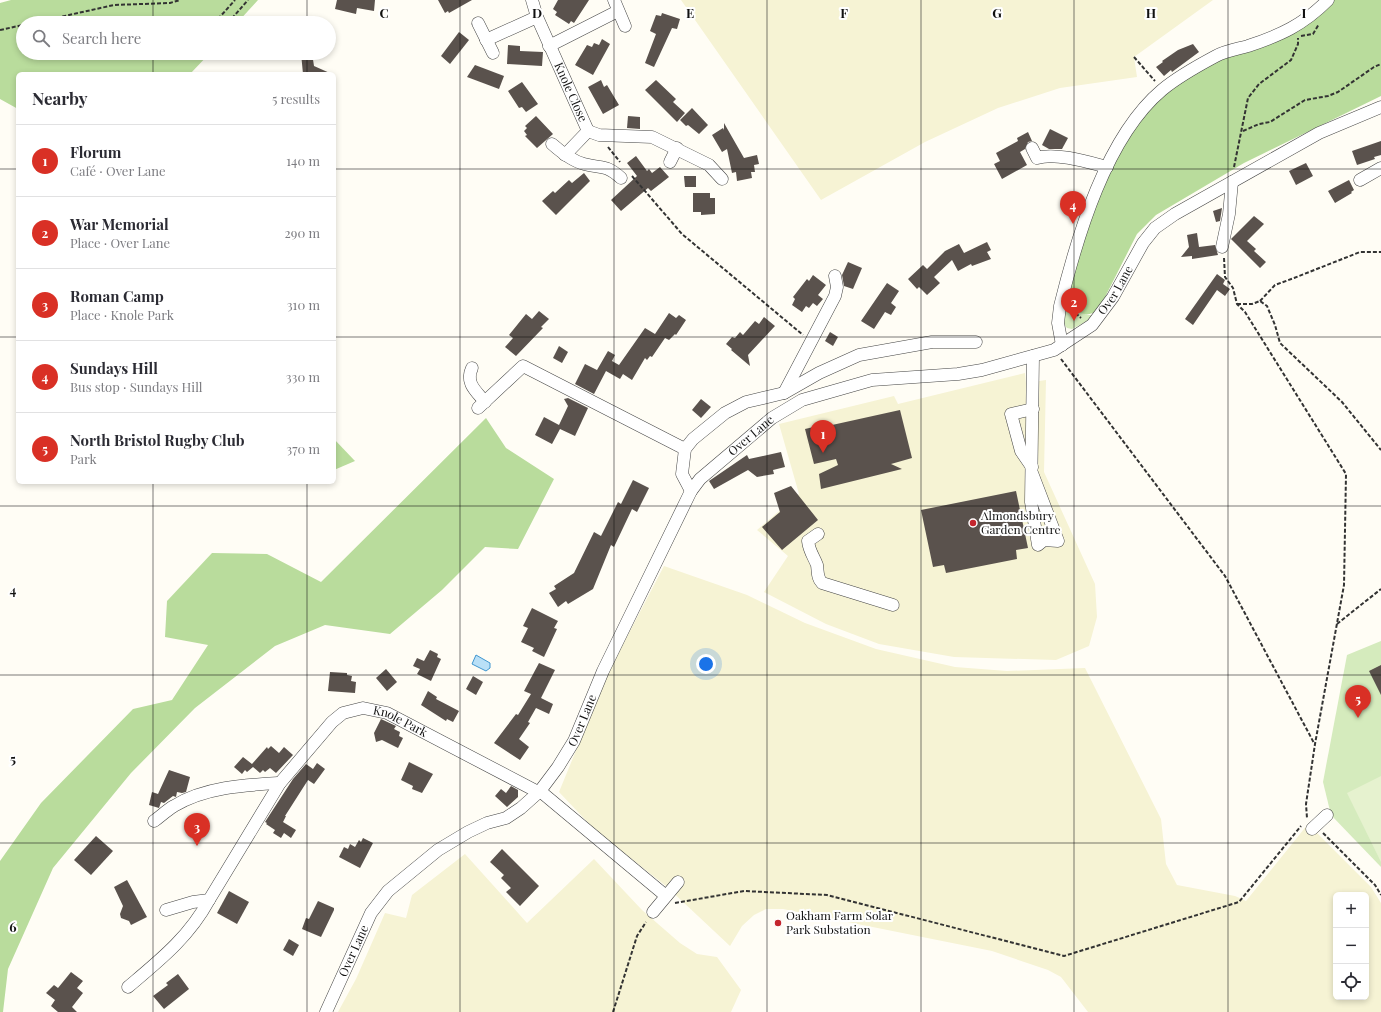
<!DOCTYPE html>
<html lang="en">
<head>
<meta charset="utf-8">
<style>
	body { margin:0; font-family:"Playfair Display",serif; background:#f2f2f3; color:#2b2b33 }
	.controls { position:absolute; right:12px; bottom:12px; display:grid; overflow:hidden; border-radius:6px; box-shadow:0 2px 6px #0003 }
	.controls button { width:36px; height:36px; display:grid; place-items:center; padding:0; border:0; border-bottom:1px solid #e1e1e2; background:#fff; color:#2b2b33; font:20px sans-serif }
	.you { position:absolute; left:706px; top:664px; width:14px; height:14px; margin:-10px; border:3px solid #fff; border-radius:50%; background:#1a73e8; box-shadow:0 0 0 6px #1a73e833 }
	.badge { display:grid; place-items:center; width:26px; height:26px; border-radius:50%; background:#d93025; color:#fff; font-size:13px; font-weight:700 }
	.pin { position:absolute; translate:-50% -33px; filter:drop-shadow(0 1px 2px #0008) }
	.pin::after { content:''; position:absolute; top:21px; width:14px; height:12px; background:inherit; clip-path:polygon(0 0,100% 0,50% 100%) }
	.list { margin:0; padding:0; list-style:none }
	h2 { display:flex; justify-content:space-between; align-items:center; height:52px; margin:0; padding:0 16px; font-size:17px }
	h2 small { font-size:13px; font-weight:400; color:#7c7c81 }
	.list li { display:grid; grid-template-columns:26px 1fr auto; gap:12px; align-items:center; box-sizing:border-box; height:72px; padding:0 16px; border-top:1px solid #e1e1e2 }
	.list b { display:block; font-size:15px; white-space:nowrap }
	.list p { margin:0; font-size:13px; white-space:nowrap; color:#7c7c81 }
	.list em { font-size:13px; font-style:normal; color:#7c7c81 }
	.icon { flex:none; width:22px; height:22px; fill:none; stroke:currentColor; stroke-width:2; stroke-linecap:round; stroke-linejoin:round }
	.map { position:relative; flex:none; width:1381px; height:1012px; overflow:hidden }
	.search { position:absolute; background:#fff; box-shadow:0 2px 6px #0003; left:16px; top:16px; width:320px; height:44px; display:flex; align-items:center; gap:10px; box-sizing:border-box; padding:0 14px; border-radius:22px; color:#7c7c81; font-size:15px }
	.panel { position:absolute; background:#fff; box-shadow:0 2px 6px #0003; left:16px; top:72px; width:320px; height:412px; border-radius:6px }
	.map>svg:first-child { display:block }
	.farmland { fill:#f6f3d4; fill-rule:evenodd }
	.green { fill:#d5ebbd }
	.forest { fill:#b9dc9c }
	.pitch { fill:#e6f2cf }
	.water { fill:#b9e0f7; stroke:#3f96cf }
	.building { fill:#5a524d }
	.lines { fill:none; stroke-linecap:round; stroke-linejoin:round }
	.minor-casing { stroke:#444; stroke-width:13 }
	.path { stroke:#333; stroke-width:2; stroke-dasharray:4 2; stroke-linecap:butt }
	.minor { stroke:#fff; stroke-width:12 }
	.grid { fill:none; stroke:#111; stroke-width:1; stroke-opacity:0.55 }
	.poi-dot { fill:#c4262e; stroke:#fff; stroke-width:1.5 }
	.labels { text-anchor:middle; stroke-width:4; stroke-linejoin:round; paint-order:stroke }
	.street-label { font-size:12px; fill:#111; stroke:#fff }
	.poi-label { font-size:12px; fill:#111; stroke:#fff; text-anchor:start }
	.grid-label { font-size:13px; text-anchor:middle; font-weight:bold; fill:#111; stroke:#fff; stroke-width:4; stroke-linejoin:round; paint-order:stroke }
</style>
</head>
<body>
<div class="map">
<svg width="1381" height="1012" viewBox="0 0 1381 1012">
	<rect width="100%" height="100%" fill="#fffdf5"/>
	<g class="farmland">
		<polygon points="681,0 1213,0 1134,57 1137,77 1060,88 998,108 925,142 821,200"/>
		<polygon points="1025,373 1026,383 1046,380 1044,472 1095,584 1097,617 1089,646 1056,660 954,657 879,644 826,624 764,592 788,556 757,530 799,494 779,424 894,396 898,404"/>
		<path d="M664 566 747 595 805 623 876 649 955 667 1007 671 1085 668 1161 819 1166 864 1177 885 1235 896 1246 901 1308 824 1371 887 1381 903V1012H1088L1061 977 1048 970 992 951 783 909H766L754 915 742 926 730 946 666 886 596 831 559 792 607 675ZM1336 895H1366V997H1336Z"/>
		<polygon points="465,854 527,923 594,859 642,910 680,943 697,954 717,957 741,990 731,1012 338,1012 356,979 385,913 406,918 412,895"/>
	</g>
	<g class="green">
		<path d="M1066 292C1072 303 1077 316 1092 315L1089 320 1072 329 1067 328 1063 323Z"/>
		<polygon points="1381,641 1381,867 1331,815 1323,782 1347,655"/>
	</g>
	<g class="forest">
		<polygon points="11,0 258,0 237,23 23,23 23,53 210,53 190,74 18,74 18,109 0,99 0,3"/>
		<path d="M1331 0H1381V96L1244 163 1156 215 1137 234 1099 309C1083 323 1070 307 1066 292L1096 195 1147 107 1217 58 1276 38Z"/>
		<polygon points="486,418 506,448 554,479 518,549 485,547 442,590 390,634 325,625 275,646 195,708 131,773 53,868 8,969 3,1012 0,1012 0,861 41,803 133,709 172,700 208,645 165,637 167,601 212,553 267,554 321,582"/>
		<polygon points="334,439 355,461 334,470"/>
	</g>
	<polygon class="pitch" points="1381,776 1381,862 1347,793"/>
	<polygon class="water" points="476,655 490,663 490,668 486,671 472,664"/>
	<g class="building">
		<polygon points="337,0 375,0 374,11 357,8 356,14 335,9"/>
		<polygon points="438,0 472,0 449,13 448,11 445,13"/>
		<polygon points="558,0 589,0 574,23 571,21 569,24 555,15 557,12 553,9"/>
		<polygon points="662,13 680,19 677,29 672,28 654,67 645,63 656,34 650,31 656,15 661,16"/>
		<polygon points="459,32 469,40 450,64 441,56"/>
		<polygon points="602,39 610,44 593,75 575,65 587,45 592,47 594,43 599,45"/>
		<polygon points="1193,44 1199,52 1172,72 1171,70 1164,76 1156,67 1163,62 1162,61 1178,50"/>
		<polygon points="508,45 520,46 520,51 543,52 542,66 507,64"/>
		<polygon points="301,53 312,53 314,66 332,74 303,74"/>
		<polygon points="475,65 504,76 499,89 467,77"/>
		<polygon points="601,80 604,87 607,85 619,105 603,114 588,87"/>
		<polygon points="656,80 676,99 673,102 685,113 677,122 645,90"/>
		<polygon points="522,82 538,104 526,112 522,107 519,108 508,91"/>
		<polygon points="692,108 708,125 699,134 688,125 686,126 680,120"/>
		<polygon points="536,116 553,134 537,148 525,136 527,135 524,131 527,128 525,126"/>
		<polygon points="628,116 640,117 640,129 627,128"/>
		<polygon points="724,123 744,158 757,155 759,164 754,165 755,172 751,172 752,178 737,181 736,172 732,173 727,149 722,152 712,135 723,128 724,130"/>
		<polygon points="1050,129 1068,138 1062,149 1049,149 1042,145"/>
		<polygon points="1028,132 1032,141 1028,142 1025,149 1020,152 1027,165 1002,179 994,164 1000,161 996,153 1018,141 1017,138"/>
		<polygon points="1381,141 1381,155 1374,157 1375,159 1357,165 1352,151"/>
		<polygon points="636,156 647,171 649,169 652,173 660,167 669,177 651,191 648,188 621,211 611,200 637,176 627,163"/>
		<polygon points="1306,163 1313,176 1296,185 1289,171"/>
		<polygon points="584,173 590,181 556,215 542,201 553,191 555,193 569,180 572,183"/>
		<polygon points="684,176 696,176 696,187 685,187"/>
		<polygon points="1349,180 1354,190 1351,192 1352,193 1335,203 1328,191"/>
		<polygon points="693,193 710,193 710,198 715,198 715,214 701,215 701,212 693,212"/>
		<polygon points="1222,208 1220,221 1216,222 1213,211"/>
		<polygon points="1254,216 1264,224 1247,241 1256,249 1254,251 1266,262 1260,268 1231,239"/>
		<polygon points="1197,233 1199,247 1215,245 1218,255 1192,259 1192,256 1181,257 1189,247 1187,235"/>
		<polygon points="987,242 991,250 987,252 991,259 972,266 971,264 958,271 952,260 934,277 940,283 927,295 919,287 917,289 908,279 923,265 927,269 945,251 959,244 964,253"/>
		<polygon points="848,262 862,268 853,289 844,286 842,275"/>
		<polygon points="1217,274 1225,280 1223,284 1230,289 1225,296 1217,290 1193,325 1185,319"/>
		<polygon points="813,275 826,285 818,295 823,299 817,306 813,303 809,308 806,306 802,312 792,305 795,299 793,297 807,279 809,281"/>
		<polygon points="887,283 899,291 891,303 896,307 891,315 885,312 874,329 861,321"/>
		<polygon points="539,311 549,319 541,327 543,328 516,356 505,347 513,338 509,335 526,314 532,319"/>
		<polygon points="669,313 676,318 679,315 686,320 676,335 675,334 669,340 665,338 652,357 650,356 647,360 645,358 632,380 623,374 620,379 606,371 594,394 575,384 585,364 597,370 608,351 615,355 612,361 619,365 645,328 655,334"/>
		<polygon points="764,317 775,326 748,355 750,366 731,350 732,349 726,344 732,337 735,338 740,332 743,335 755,321 759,324"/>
		<polygon points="830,332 838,337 833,346 825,341"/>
		<polygon points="559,346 568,352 562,363 553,358"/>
		<polygon points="568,398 588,408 575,436 560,429 552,444 535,435 544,417 559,425 568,406 564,399"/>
		<polygon points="701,399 711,407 701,418 692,410"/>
		<polygon points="900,410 912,458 891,464 902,469 821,489 819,474 838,465 836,459 814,464 805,429 822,425 823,427"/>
		<polygon points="781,452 785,467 773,470 774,474 757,477 748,470 714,489 709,481 747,455 749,459"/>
		<polygon points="633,480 649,488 637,512 632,509 614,547 611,545 593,589 568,604 566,601 558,607 549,593 556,589 554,586 574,573 594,532 601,536 618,502 621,504"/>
		<polygon points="791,486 818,520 782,550 762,527 780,512 774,493"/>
		<polygon points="1016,491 1028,548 1016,550 1017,559 946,573 944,565 933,567 921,510"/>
		<polygon points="532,608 558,621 554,628 557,629 544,657 532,651 534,648 521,642 528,628 523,626"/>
		<polygon points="430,650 438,654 437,657 441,659 431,681 417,674 420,669 413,666 417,658 424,661"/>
		<polygon points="539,663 555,670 541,698 553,704 549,714 536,708 528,722 530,723 519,739 529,747 520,760 494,743 516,714 518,715 531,694 524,691"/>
		<polygon points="1381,665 1381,695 1369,671"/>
		<polygon points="386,669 397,682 387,691 376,678"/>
		<polygon points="330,672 347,673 347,675 352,676 351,681 356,682 355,693 328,691"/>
		<polygon points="473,676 483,682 476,695 466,689"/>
		<polygon points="428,691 437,697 436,699 459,711 453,722 447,719 446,721 421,705"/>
		<polygon points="381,719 396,726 394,729 400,732 399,736 403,738 398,748 382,740 376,742 374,733"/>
		<polygon points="271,746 279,753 284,747 293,755 276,773 270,768 265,772 263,770 260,773 253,767 247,772 245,770 242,774 234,767 243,757 252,764 267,747 268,749"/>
		<polygon points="409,762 433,774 422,793 412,789 413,786 401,780"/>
		<polygon points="317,763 325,769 314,784 308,780 285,816 286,816 283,822 296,830 291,838 284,833 281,838 273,833 275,830 266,824 267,823 265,822 293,779 306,764 313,769"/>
		<polygon points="169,770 190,777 186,792 182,793 177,792 176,797 173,796 164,803 161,802 159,808 149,805 152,792 158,794"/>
		<polygon points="511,786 518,790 518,797 507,807 495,796 501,789 506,793"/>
		<polygon points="96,836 113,851 91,875 74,860"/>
		<polygon points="363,838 373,843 360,868 339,857 344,847 348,849 350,844 355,847 359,840 361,842"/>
		<polygon points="502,849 539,886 520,906 506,892 511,888 501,878 504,875 490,862"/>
		<polygon points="127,880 147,917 131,925 129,921 121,918 120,914 123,906 114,887"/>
		<polygon points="229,891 249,902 237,924 217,913"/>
		<polygon points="318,901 334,908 334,910 321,937 302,929 306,918 309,919"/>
		<polygon points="289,939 299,945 293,956 283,950"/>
		<polygon points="71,972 83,981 77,988 83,993 72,1007 77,1012 58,1012 51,1006 55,1000 46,993 54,985 58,988"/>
		<polygon points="178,974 189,989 164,1009 153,996 168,985 166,983"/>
	</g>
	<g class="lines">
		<g class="minor-casing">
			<g id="minor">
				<path id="s1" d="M532 0 537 17 588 131"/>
				<polyline points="614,0 625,26"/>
				<polyline points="478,23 493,53"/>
				<polyline points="486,40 537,17"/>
				<polyline points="549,46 618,11"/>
				<polyline points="588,131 599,135 652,137 709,165 722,179"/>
				<path d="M552 144C561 152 572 161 584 164 602 169 606 164 621 178"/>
				<path d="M1032 148 1037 158C1055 152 1088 162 1107 167"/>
				<polyline points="565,155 588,131"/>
				<polyline points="670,162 677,148"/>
				<polyline points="1360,180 1381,168"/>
				<polyline points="1222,247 1229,214 1232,182"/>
				<path d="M1062 345 1058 323 1060 306C1077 237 1106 137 1162 90 1175 79 1201 64 1216 56 1225 51 1237 49 1248 46 1281 35 1303 25 1328 0"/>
				<path d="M472 368C465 383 476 391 485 402"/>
				<polyline points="784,393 835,296 837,287 835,276"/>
				<polyline points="478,408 523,366 685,449"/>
				<polyline points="1032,467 1021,451 1011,414 1033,409"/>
				<polyline points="1032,473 1058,541 1044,540 1038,545 1031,502 1033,356"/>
				<polyline points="691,491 682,474 685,449 693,439 725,413 746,402 784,393 819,373 859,355 932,342 976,342"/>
				<path d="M818 534 808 541C809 551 814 557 817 565 818 572 817 578 822 583L893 605"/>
				<polyline points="540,791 666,896"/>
				<path d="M154 821C161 816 167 810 174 806 205 787 245 785 280 783"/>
				<polyline points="1312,829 1327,815"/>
				<path id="s2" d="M166 910 193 902 209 900 280 783 332 722 343 713 363 708 387 713 538 792"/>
				<polyline points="653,912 678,882"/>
				<path d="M128 987C160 960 189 937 209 900"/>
				<path id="s3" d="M326 1012 371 913 388 891 438 850 468 832 487 823 506 818 521 808 540 791 558 767 574 741 603 671 691 491 700 479 772 418 802 400 872 380 958 374 982 370 1054 350 1092 325 1113 297 1143 243 1155 228 1175 214 1319 133 1381 107"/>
			</g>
		</g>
		<g class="path">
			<polyline points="218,19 235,0"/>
			<polyline points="33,23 114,5 170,3 180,0"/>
			<polyline points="228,23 248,0"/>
			<polyline points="0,30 23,25"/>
			<polyline points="1301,36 1313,34 1319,24"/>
			<polyline points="1134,57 1155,81"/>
			<polyline points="1243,131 1259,124 1270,122 1305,100 1328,96 1338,92 1374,67 1381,64"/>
			<polyline points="608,147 620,162"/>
			<polyline points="1234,167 1248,98 1259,84 1291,60 1298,44 1298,38"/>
			<polyline points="632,176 682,234 803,335"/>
			<polyline points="1224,258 1225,277 1233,288 1237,304 1245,312 1346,474 1344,585 1315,744 1306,804 1307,818"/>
			<polyline points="1260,301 1275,285 1294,278 1360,252 1381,252"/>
			<polyline points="1237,304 1252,304 1260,301 1267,306 1275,325 1280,343 1342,402 1381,450"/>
			<polyline points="1071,309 1081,318"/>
			<polyline points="1061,359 1225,576 1314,743"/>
			<polyline points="1337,624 1381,589"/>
			<polyline points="1323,833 1375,885 1381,895"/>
			<polyline points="675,903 744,891 827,895 1064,956 1239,902 1301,826"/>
			<polyline points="613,1012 637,936 646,922"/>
		</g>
		<use href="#minor" class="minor"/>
	</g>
	<path class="grid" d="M153 0V23M307 0V23M460 0V1012M614 0V1012M767 0V1012M921 0V1012M1074 0V1012M1228 0V1012M153 53V74M307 53V74M0 169H18M334 169H1381M0 337H18M334 337H1381M153 482V1012M307 482V1012M0 506H1381M0 675H1381M0 843H1381"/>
	<g class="poi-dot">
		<circle cx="973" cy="523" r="4"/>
		<circle cx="778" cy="923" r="4"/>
	</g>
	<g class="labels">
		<g class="street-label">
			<text dy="4" stroke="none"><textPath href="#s1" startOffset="100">Knole Close</textPath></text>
			<text dy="4" stroke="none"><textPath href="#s3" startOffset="1147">Over Lane</textPath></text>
			<text dy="4" stroke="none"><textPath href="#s3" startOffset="739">Over Lane</textPath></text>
			<text dy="4" stroke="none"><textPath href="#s3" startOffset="403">Over Lane</textPath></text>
			<text dy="4" stroke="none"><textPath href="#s2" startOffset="336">Knole Park</textPath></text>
			<text dy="4" stroke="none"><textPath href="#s3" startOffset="67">Over Lane</textPath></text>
		</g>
		<g class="poi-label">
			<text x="981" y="520">Almondsbury<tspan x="981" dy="14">Garden Centre</tspan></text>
			<text x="786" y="920">Oakham Farm Solar<tspan x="786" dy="14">Park Substation</tspan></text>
		</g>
	</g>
	<g class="grid-label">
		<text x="384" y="18">C</text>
		<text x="537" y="18">D</text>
		<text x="690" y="18">E</text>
		<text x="844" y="18">F</text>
		<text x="997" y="18">G</text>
		<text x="1151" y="18">H</text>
		<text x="1304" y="18">I</text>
		<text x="13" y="595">4</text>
		<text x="13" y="764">5</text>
		<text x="13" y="932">6</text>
	</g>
</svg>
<div class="controls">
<button>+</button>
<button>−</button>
<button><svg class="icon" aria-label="locate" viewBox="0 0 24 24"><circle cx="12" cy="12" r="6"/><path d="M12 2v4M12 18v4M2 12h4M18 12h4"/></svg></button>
</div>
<div class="you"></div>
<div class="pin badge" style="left:823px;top:453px">1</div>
<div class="pin badge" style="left:1074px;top:321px">2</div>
<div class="pin badge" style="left:197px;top:846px">3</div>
<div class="pin badge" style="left:1073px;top:224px">4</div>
<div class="pin badge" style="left:1358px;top:718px">5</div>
<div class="search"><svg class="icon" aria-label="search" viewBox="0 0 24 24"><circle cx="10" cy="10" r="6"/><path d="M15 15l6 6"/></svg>Search here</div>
<section class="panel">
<h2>Nearby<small>5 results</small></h2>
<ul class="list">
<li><span class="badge">1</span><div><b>Florum</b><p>Café · Over Lane</p></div><em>140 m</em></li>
<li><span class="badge">2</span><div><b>War Memorial</b><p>Place · Over Lane</p></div><em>290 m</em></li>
<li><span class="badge">3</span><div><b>Roman Camp</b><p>Place · Knole Park</p></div><em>310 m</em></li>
<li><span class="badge">4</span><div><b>Sundays Hill</b><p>Bus stop · Sundays Hill</p></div><em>330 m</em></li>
<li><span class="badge">5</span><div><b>North Bristol Rugby Club</b><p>Park</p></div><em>370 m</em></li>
</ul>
</section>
</div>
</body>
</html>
